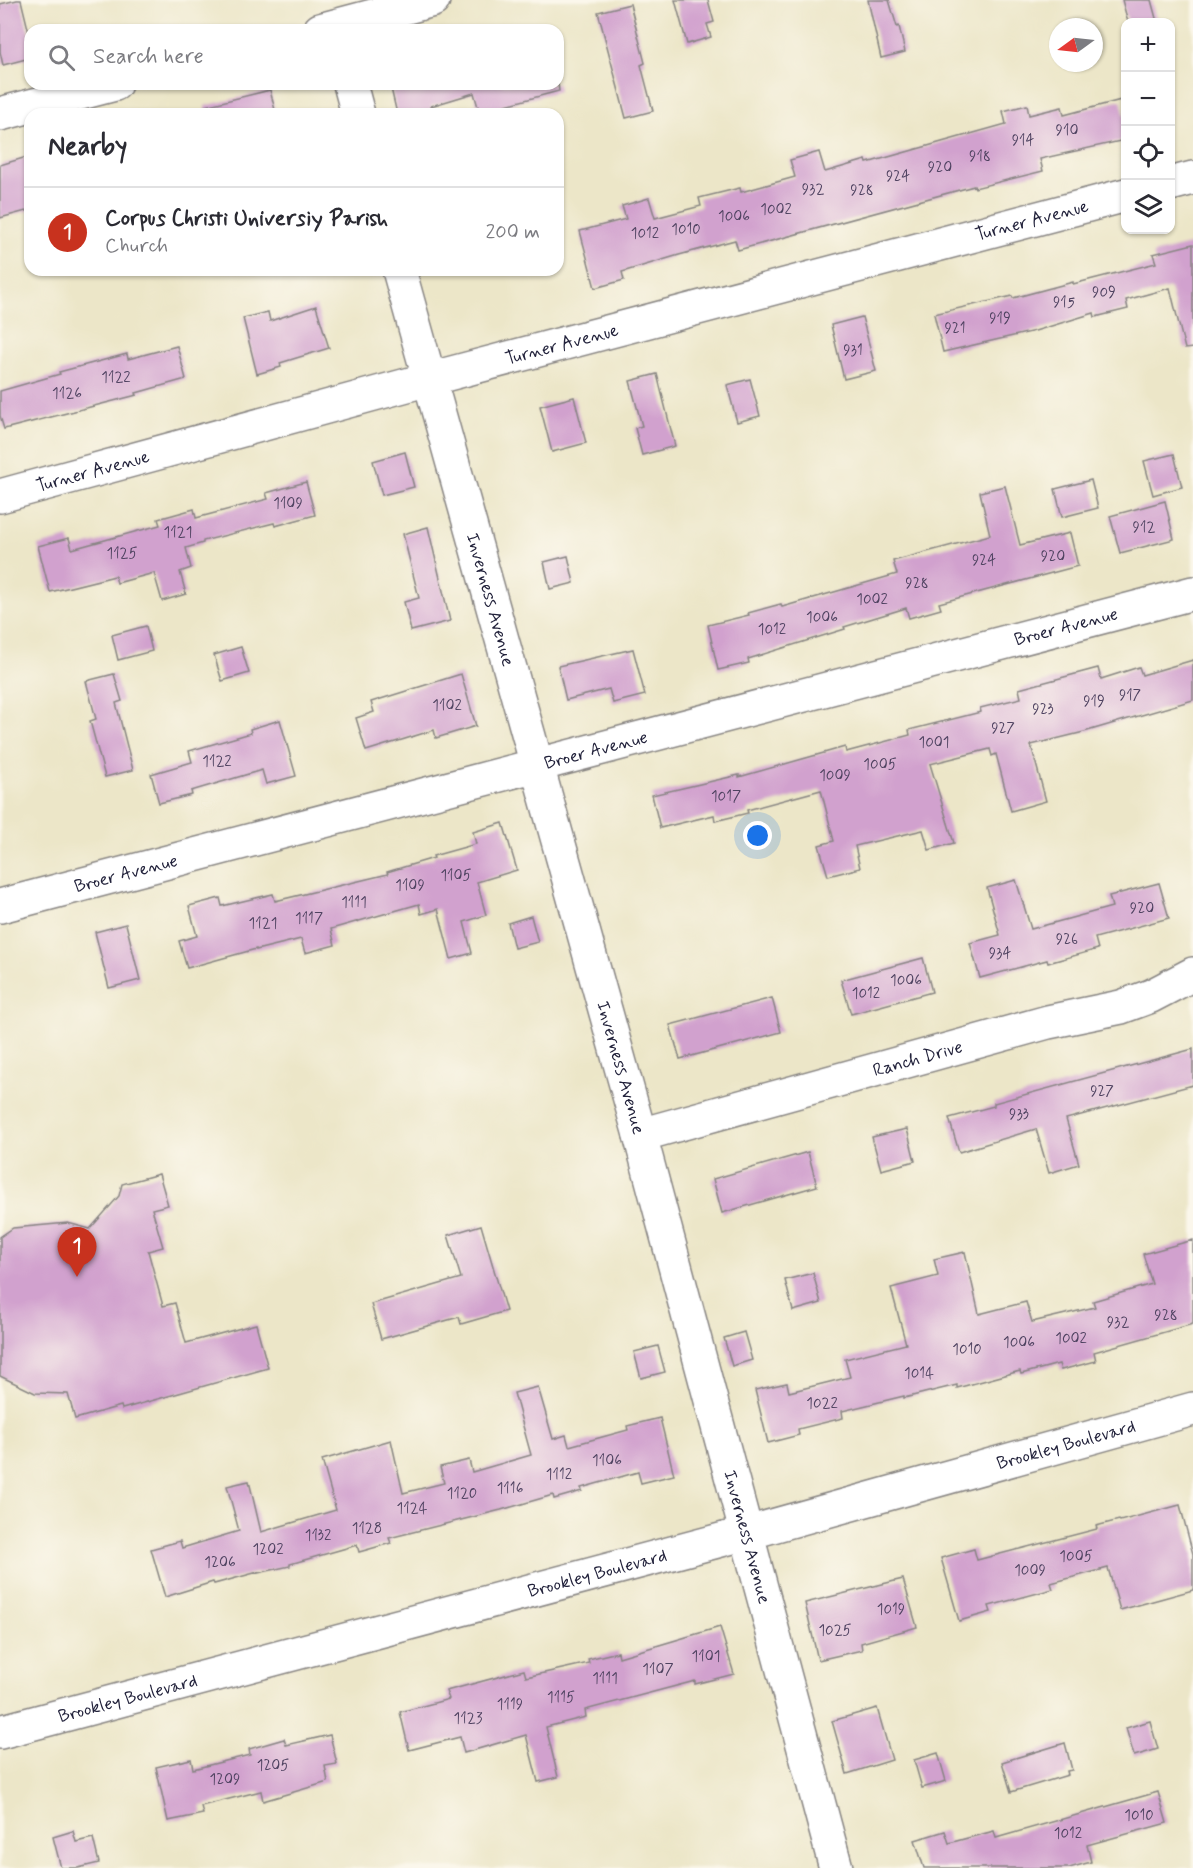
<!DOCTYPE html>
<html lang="en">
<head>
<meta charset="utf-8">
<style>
	body { margin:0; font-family:Mynerve,sans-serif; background:#f2f2f3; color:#2b2b33 }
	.controls { position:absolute; right:18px; top:18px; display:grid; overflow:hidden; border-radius:12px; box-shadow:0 2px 4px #0004 }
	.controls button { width:54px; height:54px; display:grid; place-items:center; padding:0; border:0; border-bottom:2px solid #e1e1e2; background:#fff; color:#2b2b33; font:30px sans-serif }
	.compass { position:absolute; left:1049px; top:18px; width:54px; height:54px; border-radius:50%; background:#fff; box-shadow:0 2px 4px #0004; rotate:255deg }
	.you { position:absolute; left:758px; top:836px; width:21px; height:21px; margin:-15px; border:4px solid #fff; border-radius:50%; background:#1a73e8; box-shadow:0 0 0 9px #1a73e833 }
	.badge { display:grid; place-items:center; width:39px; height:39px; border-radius:50%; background:#c8321e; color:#fff; font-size:20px; font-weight:700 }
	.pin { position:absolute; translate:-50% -50px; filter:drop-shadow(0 2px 3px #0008) }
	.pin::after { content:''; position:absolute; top:32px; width:21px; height:18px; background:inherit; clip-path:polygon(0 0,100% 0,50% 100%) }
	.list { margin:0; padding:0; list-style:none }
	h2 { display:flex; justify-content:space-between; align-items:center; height:78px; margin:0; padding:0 24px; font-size:26px }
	h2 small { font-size:20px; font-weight:400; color:#7c7c81 }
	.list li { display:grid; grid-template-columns:39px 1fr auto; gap:18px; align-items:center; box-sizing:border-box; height:90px; padding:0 24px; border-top:2px solid #e1e1e2 }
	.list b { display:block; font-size:22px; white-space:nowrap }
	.list p { margin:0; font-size:20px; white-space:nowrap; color:#7c7c81 }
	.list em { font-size:20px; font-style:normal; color:#7c7c81 }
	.icon { flex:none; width:33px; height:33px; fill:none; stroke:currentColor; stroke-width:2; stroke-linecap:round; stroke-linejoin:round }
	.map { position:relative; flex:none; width:1193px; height:1868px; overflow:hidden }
	.search { position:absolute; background:#fff; box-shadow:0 2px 4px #0004; left:24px; top:24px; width:540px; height:66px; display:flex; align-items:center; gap:15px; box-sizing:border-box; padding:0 21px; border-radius:18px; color:#7c7c81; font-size:22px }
	.panel { position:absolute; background:#fff; box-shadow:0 2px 4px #0004; left:24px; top:108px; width:540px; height:168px; border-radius:18px }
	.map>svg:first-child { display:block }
	.building { fill:#d1a1ce }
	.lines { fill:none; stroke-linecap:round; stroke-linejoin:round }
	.minor-casing { stroke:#878482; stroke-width:36 }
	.minor { stroke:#fff; stroke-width:33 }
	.labels { text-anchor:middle; stroke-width:6; stroke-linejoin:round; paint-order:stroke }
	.number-label { font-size:15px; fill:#4e4260 }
	.street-label { font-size:18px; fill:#22223b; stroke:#fbf7ec }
</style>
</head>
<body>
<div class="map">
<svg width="1193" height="1868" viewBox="0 0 1193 1868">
	<rect width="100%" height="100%" fill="#fbf7ec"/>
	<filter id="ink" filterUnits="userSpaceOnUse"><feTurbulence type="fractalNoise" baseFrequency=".0167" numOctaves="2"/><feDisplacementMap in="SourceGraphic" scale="12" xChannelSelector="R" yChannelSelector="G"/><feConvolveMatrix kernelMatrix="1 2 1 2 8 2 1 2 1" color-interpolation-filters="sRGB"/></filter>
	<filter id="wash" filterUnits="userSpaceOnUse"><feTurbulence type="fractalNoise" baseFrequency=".008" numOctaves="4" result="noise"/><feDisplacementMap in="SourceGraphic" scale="24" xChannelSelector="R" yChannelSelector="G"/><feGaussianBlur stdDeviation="1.35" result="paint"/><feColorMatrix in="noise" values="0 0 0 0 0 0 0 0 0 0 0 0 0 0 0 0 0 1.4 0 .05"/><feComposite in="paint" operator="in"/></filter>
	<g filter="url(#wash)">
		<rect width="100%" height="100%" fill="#ece6c8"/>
		<g id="blocks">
			<g class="building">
				<polygon points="17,0 21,0 30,37 30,58 3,65 0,52 0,4"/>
				<polygon points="675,0 708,0 714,22 707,24 711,37 687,44"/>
				<polygon points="868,0 889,0 897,27 899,26 905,52 881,58"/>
				<polygon points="1122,0 1151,0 1157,22 1128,22"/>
				<polygon points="630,4 645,63 641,65 653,111 626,118 598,12"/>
				<polygon points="390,84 558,84 559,91 502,106 504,114 480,114 474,93 431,106 433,114 397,114"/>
				<polygon points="270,90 276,114 206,114 205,106"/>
				<polygon points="1121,100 1125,117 1125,140 1040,159 1043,171 975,188 974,186 738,250 735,240 679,255 622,272 624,280 595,288 580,231 626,219 622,206 649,198 655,218 701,206 699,198 740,188 741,192 795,177 790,160 819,152 825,172 866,160 867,163 1006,124 1003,111 1027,105 1029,115 1062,107 1064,115"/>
				<polygon points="30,156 30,210 0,218 0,165"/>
				<polygon points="1193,244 1193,348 1185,349 1170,288 1126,300 1128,309 1095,317 1094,313 1035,331 943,352 934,314 1012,296 1013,298 1073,282 1073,284 1156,263 1153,254"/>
				<polygon points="316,306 329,348 280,363 281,367 257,374 243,318 268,312 270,321"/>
				<polygon points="862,317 876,371 844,379 831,325"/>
				<polygon points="177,346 186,379 136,393 137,395 4,429 0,416 0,391 60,374 59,372 127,354 128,359"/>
				<polygon points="657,374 675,446 642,455 635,428 642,426 630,381"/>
				<polygon points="750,379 760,416 737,422 727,385"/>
				<polygon points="574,397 586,443 552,452 540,406"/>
				<polygon points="405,452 414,487 382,495 373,461"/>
				<polygon points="1174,454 1182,487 1153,495 1144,461"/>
				<polygon points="1091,480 1098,508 1062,517 1055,489"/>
				<polygon points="306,482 315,515 275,526 274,523 203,541 203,543 186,548 191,568 180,572 186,594 162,601 154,573 117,583 115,576 50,592 38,546 69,538 72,549 160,525 158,519 194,509 196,518 268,499 266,493"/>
				<polygon points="1005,486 1020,545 1070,533 1078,566 939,603 941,609 909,618 906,608 844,627 845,629 748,659 749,663 718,670 708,625 749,615 748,613 781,604 782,607 897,574 893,561 990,535 980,492"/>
				<polygon points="1165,501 1174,539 1120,553 1110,516"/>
				<polygon points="428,527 450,621 411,631 404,602 419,598 403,534"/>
				<polygon points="568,556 574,583 550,589 544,562"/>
				<polygon points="146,626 152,651 118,660 112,635"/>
				<polygon points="241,647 249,673 222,681 214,655"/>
				<polygon points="633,649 645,695 613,703 609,689 566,700 558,666"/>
				<polygon points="1193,660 1193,700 1084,732 1031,745 1046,801 1011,811 996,754 992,756 990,749 930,764 954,843 929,850 923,830 855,846 860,868 828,876 819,845 834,841 821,790 747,810 748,813 715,821 714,815 660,828 652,795 739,775 739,777 845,747 846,752 910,735 909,730 981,712 980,708 1021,698 1019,689 1098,668 1101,679 1139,667 1142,675"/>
				<polygon points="114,674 122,701 116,703 133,770 105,777 90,721 96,719 86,681"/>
				<polygon points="461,674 476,726 436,738 434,730 366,751 356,718 374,712 371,702"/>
				<polygon points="280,720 296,776 266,784 262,770 191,791 192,795 159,803 151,774 192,762 189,751 251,733 250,729"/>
				<polygon points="503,823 517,870 477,882 486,915 464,922 472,953 451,959 438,909 421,914 419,904 331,929 335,945 305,953 301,939 256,950 256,949 187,968 179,941 197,936 189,906 220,898 222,906 273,894 275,901 388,874 387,872 434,858 433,856 476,844 473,832"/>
				<polygon points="1016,880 1031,929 1112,907 1109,896 1159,883 1169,918 1095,938 1098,949 1048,963 1047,960 980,978 970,943 1000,935 987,888"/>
				<polygon points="531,916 538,942 514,948 508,923"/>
				<polygon points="126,924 140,980 109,988 95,932"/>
				<polygon points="923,958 932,992 851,1014 841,980"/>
				<polygon points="772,998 781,1032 680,1059 670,1025"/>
				<polygon points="1193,1049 1193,1085 1066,1119 1079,1164 1049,1173 1036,1129 959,1152 949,1118 994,1106 994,1103"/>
				<polygon points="907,1129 915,1161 881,1170 872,1137"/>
				<polygon points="808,1152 817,1186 722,1213 713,1179"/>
				<polygon points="159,1174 168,1205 152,1209 163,1247 148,1251 163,1306 175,1303 186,1343 256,1324 268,1368 122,1409 121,1406 75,1419 68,1394 35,1393 0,1376 0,1237 13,1228 68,1223 90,1229 119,1196 122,1184"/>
				<polygon points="481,1225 506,1311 461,1324 459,1317 381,1339 371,1304 461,1278 448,1235"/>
				<polygon points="1193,1240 1193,1324 1094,1352 1096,1361 1061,1370 1059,1364 1021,1374 1020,1371 957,1388 957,1385 904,1398 904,1396 842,1411 843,1418 798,1429 799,1435 768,1443 755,1390 787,1383 789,1392 850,1377 845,1359 906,1344 891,1288 938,1276 934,1259 965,1252 979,1314 1026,1302 1032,1322 1095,1307 1093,1301 1152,1284 1143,1254"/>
				<polygon points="813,1273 821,1303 793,1311 785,1280"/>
				<polygon points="744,1332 752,1360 732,1366 724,1338"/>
				<polygon points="658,1346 665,1372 641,1378 634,1352"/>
				<polygon points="538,1387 553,1439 566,1435 569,1446 628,1430 627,1426 660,1418 674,1475 641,1483 638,1472 581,1488 582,1491 554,1499 553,1495 501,1510 389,1538 391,1543 359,1552 357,1545 290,1564 290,1566 258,1573 258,1572 214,1584 213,1582 165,1597 151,1549 180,1541 182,1548 239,1531 227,1486 249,1481 261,1532 336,1510 322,1460 391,1440 403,1493 444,1483 440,1467 469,1460 472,1472 531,1455 514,1393"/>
				<polygon points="1180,1505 1193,1554 1193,1590 1120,1610 1108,1568 1051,1583 1053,1589 989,1606 991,1612 959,1621 941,1558 974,1549 977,1560 1097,1529 1096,1526 1119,1520 1120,1521"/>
				<polygon points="903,1579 917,1627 861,1643 862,1650 818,1660 805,1603"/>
				<polygon points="720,1627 734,1674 695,1684 695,1681 585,1710 586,1717 546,1727 558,1777 538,1782 526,1735 464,1753 460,1737 409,1750 400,1712 449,1699 446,1691 524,1670 526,1677 589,1663 588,1659 618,1652 619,1657"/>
				<polygon points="877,1708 892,1760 847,1774 832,1721"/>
				<polygon points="1150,1721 1158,1749 1134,1756 1126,1728"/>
				<polygon points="330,1735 337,1764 325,1766 328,1782 263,1801 261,1791 201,1806 203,1814 168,1821 156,1767 191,1759 193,1769 250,1755 249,1749 284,1739 286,1745"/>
				<polygon points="1065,1743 1072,1770 1067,1771 1068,1775 1011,1792 1002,1762"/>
				<polygon points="938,1753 946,1781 922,1788 914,1760"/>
				<polygon points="1158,1792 1167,1823 1087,1845 1091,1862 1069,1868 924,1868 915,1840 945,1831 949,1843 994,1831 996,1838"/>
				<polygon points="73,1831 76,1842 93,1838 99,1863 78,1868 61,1868 53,1837"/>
			</g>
		</g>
	</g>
	<g filter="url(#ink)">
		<use href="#blocks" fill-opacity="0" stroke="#878482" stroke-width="1.5"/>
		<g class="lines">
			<g class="minor-casing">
				<g id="minor">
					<polyline points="320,30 433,0"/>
					<polyline points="350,84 358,114"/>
					<polyline points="0,114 115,84"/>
					<polyline points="1170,184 1193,178"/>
					<path id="s1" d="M399 270 640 1135 836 1868"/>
					<path id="s2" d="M0 496 429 379 1126 195"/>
					<path id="s3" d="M0 906 1193 593"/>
					<path id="s4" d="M640 1135 1048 1022 1121 1007 1151 996 1193 974"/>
					<path id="s5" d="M0 1732 747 1533 1193 1409"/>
				</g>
			</g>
			<use href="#minor" class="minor"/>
		</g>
	</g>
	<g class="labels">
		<g class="number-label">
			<text x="1067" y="135">910</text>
			<text x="1023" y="145">914</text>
			<text x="980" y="161">918</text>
			<text x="940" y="172">920</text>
			<text x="898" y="181">924</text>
			<text x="813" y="194">932</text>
			<text x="862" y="195">928</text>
			<text x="776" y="214">1002</text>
			<text x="734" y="221">1006</text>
			<text x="686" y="234">1010</text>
			<text x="645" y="238">1012</text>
			<text x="1104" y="297">909</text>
			<text x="1064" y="307">915</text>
			<text x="1000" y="323">919</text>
			<text x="955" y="333">921</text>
			<text x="853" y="355">931</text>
			<text x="116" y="382">1122</text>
			<text x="67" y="398">1126</text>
			<text x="288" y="508">1109</text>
			<text x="1144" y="532">912</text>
			<text x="178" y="537">1121</text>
			<text x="122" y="558">1125</text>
			<text x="1053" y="561">920</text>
			<text x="984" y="565">924</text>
			<text x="917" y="588">928</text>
			<text x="872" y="604">1002</text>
			<text x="822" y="622">1006</text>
			<text x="772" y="634">1012</text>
			<text x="1130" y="700">917</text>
			<text x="1094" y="706">919</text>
			<text x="447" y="710">1102</text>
			<text x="1043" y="714">923</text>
			<text x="1003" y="733">927</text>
			<text x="934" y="747">1001</text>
			<text x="217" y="766">1122</text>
			<text x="880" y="769">1005</text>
			<text x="835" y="780">1009</text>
			<text x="726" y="801">1017</text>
			<text x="456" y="880">1105</text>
			<text x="410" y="890">1109</text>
			<text x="354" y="907">1111</text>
			<text x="1142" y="913">920</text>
			<text x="309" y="923">1117</text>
			<text x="263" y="928">1121</text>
			<text x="1067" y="944">926</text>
			<text x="1000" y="958">934</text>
			<text x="906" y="985">1006</text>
			<text x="866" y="998">1012</text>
			<text x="1102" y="1096">927</text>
			<text x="1019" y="1119">933</text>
			<text x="1166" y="1320">928</text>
			<text x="1118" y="1327">932</text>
			<text x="1071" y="1343">1002</text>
			<text x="1019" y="1347">1006</text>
			<text x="967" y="1354">1010</text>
			<text x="919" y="1378">1014</text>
			<text x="822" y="1408">1022</text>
			<text x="607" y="1465">1106</text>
			<text x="559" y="1479">1112</text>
			<text x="510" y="1493">1116</text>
			<text x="462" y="1498">1120</text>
			<text x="412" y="1513">1124</text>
			<text x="367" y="1533">1128</text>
			<text x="318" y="1540">1132</text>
			<text x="268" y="1554">1202</text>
			<text x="1076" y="1561">1005</text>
			<text x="220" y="1567">1206</text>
			<text x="1030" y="1575">1009</text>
			<text x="891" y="1614">1019</text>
			<text x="835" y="1635">1025</text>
			<text x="706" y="1661">1101</text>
			<text x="658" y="1674">1107</text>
			<text x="605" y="1683">1111</text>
			<text x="561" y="1702">1115</text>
			<text x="510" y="1709">1119</text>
			<text x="468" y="1723">1123</text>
			<text x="273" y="1770">1205</text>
			<text x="225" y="1784">1209</text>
			<text x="1139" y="1820">1010</text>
			<text x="1068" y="1838">1012</text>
		</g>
		<g class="street-label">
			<text dy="6" stroke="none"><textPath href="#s2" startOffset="1068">Turner Avenue</textPath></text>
			<text dy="6" stroke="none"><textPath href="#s2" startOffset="582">Turner Avenue</textPath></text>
			<text dy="6" stroke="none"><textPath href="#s2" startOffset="96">Turner Avenue</textPath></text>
			<text dy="6" stroke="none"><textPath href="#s1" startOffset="342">Inverness Avenue</textPath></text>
			<text dy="6" stroke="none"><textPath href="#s3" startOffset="1102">Broer Avenue</textPath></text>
			<text dy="6" stroke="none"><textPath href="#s3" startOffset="616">Broer Avenue</textPath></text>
			<text dy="6" stroke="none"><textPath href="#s3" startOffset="130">Broer Avenue</textPath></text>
			<text dy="6" stroke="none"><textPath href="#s4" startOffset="288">Ranch Drive</textPath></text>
			<text dy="6" stroke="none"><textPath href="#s1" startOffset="828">Inverness Avenue</textPath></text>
			<text dy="6" stroke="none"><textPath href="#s5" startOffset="1104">Brookley Boulevard</textPath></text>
			<text dy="6" stroke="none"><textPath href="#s1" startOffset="1314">Inverness Avenue</textPath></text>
			<text dy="6" stroke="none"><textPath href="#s5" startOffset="618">Brookley Boulevard</textPath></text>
			<text dy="6" stroke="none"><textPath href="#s5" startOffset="132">Brookley Boulevard</textPath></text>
		</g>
	</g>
</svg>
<div class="controls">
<button>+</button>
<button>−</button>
<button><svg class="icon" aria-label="locate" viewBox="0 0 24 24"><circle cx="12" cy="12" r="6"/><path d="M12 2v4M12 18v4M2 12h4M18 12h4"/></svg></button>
<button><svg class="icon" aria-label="layers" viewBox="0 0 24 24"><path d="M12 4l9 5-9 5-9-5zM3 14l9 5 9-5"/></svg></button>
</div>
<svg class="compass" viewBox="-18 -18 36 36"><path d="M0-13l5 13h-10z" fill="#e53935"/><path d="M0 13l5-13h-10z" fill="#7c7c81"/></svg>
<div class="you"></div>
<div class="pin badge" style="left:77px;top:1277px">1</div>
<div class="search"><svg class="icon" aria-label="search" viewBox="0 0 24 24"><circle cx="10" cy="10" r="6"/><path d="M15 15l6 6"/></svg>Search here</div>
<section class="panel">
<h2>Nearby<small></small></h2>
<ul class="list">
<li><span class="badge">1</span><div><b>Corpus Christi Universiy Parish</b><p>Church</p></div><em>200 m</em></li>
</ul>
</section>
</div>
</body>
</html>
